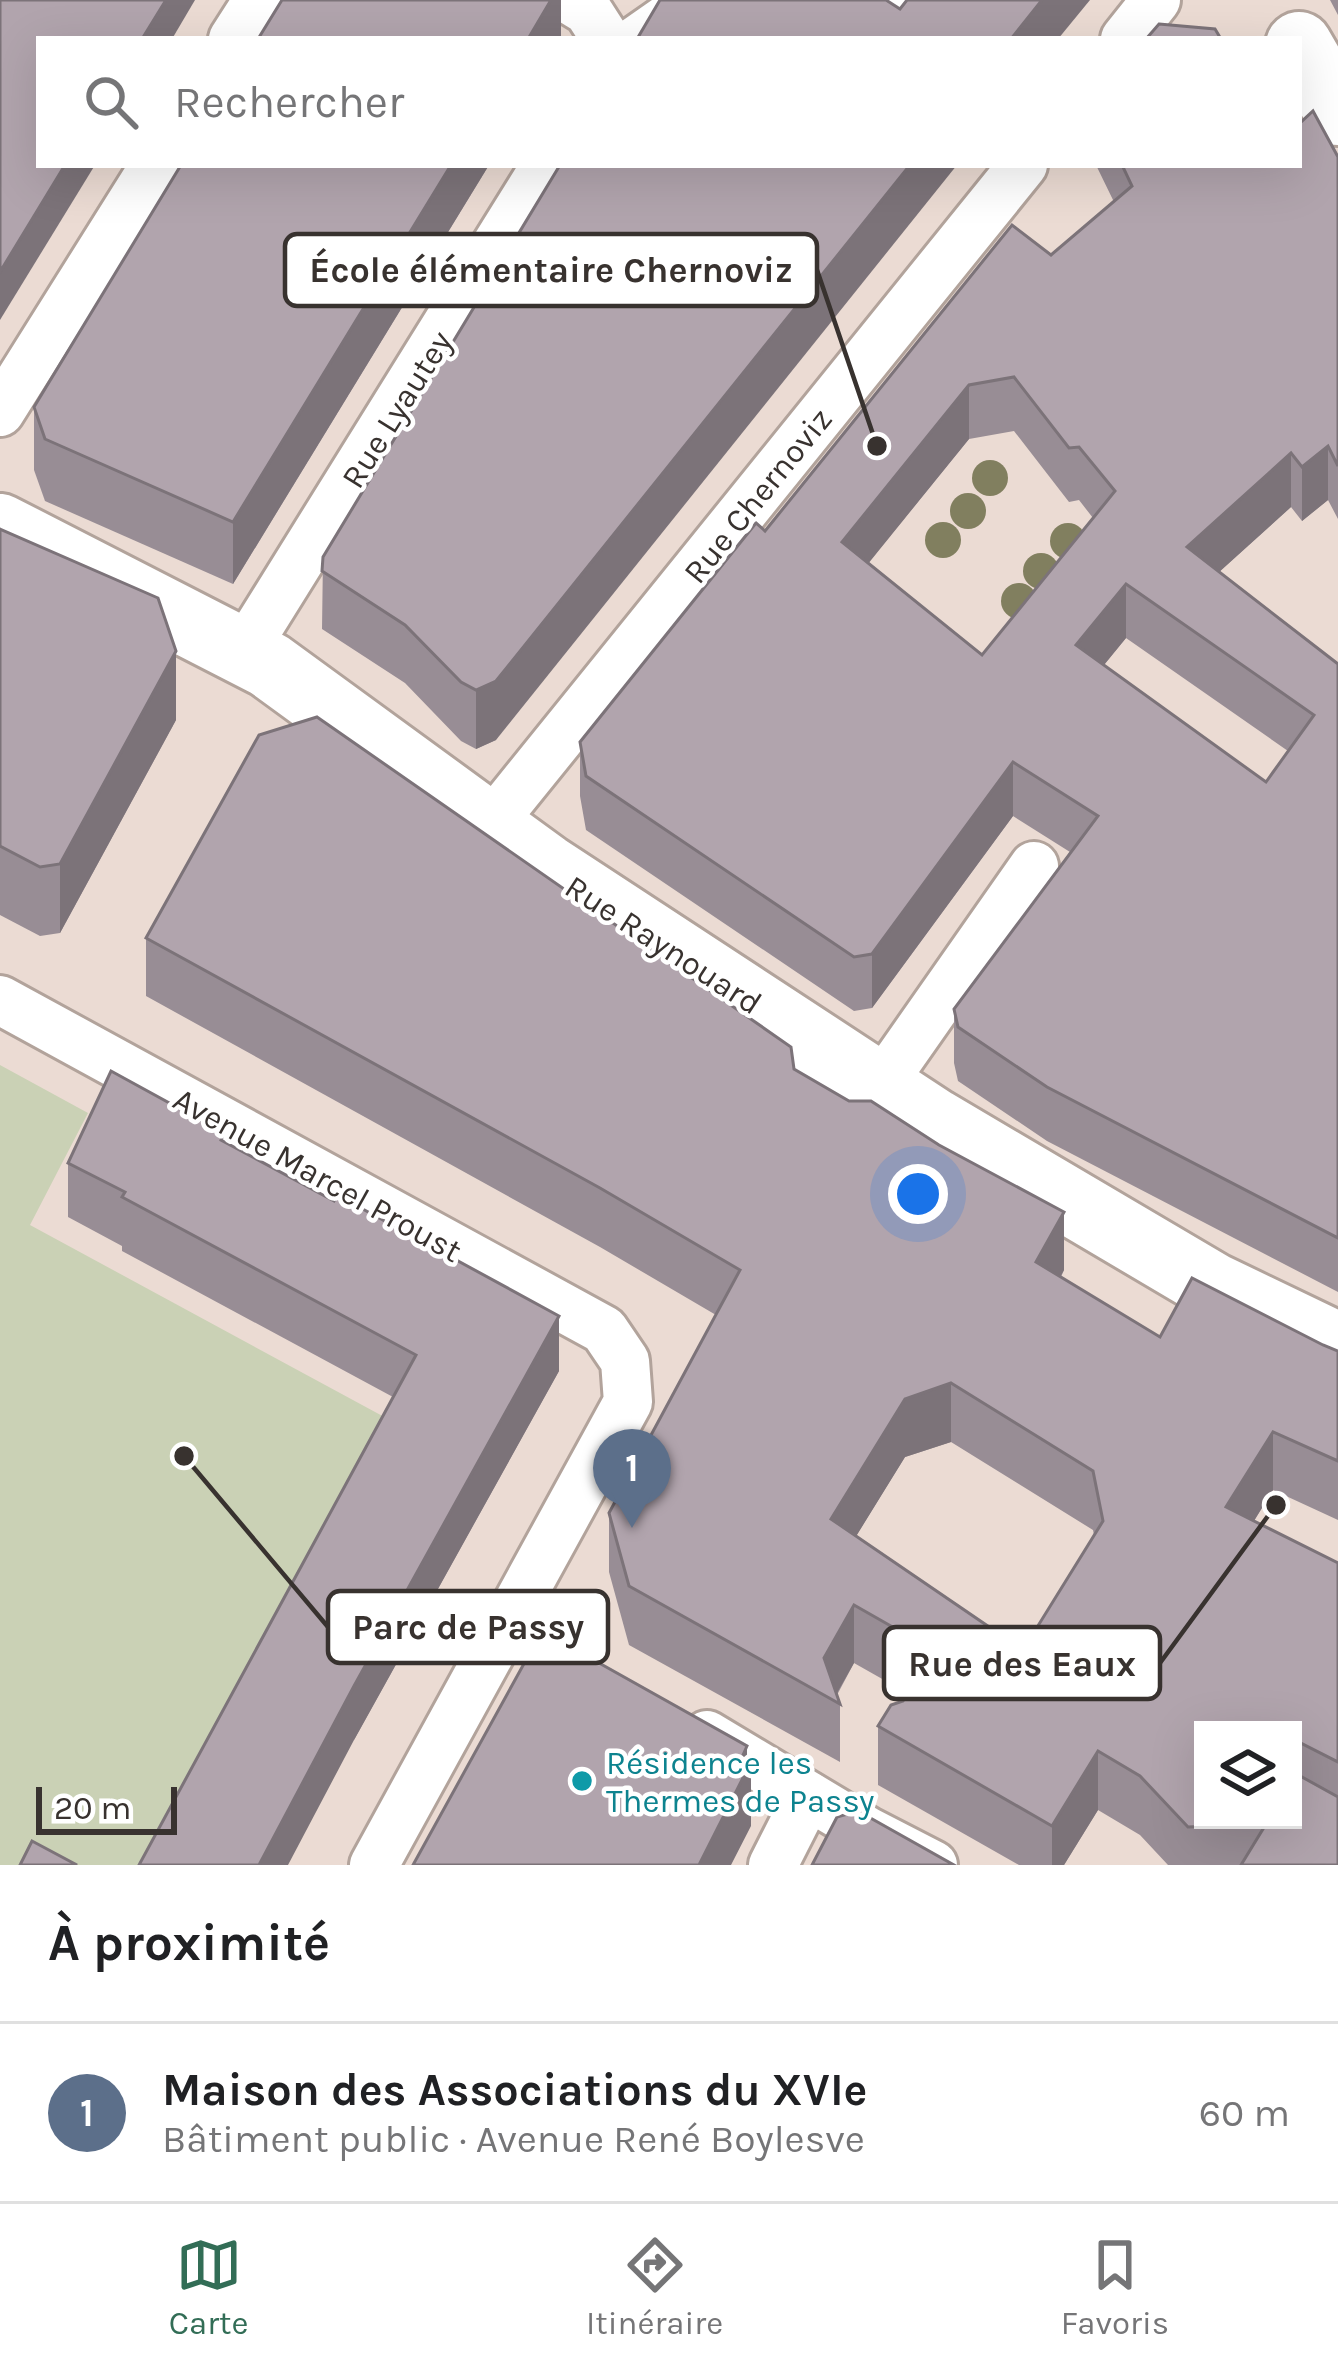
<!DOCTYPE html>
<html lang="fr">
<head>
<meta charset="utf-8">
<style>
	body { margin:0; font-family:Karla,sans-serif; background:#f2f2f2; color:#202124 }
	.controls { position:absolute; right:36px; bottom:36px; display:grid; overflow:hidden; border-radius:0px; box-shadow:0 12px 48px #0002 }
	.controls button { width:108px; height:108px; display:grid; place-items:center; padding:0; border:0; border-bottom:3px solid #e0e0e0; background:#fff; color:#202124; font:60px sans-serif }
	.scale { position:absolute; left:36px; bottom:30px; width:141px; box-sizing:border-box; padding-left:12px; border:6px solid #38322f; border-top:0; font-size:33px; line-height:42px; white-space:nowrap; color:#38322f; -webkit-text-stroke:9px #fff; paint-order:stroke }
	.you { position:absolute; left:918px; top:1194px; width:42px; height:42px; margin:-30px; border:9px solid #fff; border-radius:50%; background:#1a73e8; box-shadow:0 0 0 18px #1a73e833 }
	.badge { display:grid; place-items:center; width:78px; height:78px; border-radius:50%; background:#326d56; color:#fff; font-size:39px; font-weight:700 }
	.pin { position:absolute; translate:-50% -99px; filter:drop-shadow(0 3px 6px #0008) }
	.pin::after { content:''; position:absolute; top:63px; width:42px; height:36px; background:inherit; clip-path:polygon(0 0,100% 0,50% 100%) }
	.list { margin:0; padding:0; list-style:none }
	h2 { display:flex; justify-content:space-between; align-items:center; height:156px; margin:0; padding:0 48px; font-size:51px }
	h2 small { font-size:39px; font-weight:400; color:#757577 }
	.list li { display:grid; grid-template-columns:78px 1fr auto; gap:36px; align-items:center; box-sizing:border-box; height:180px; padding:0 48px; border-top:3px solid #e0e0e0 }
	.list b { display:block; font-size:45px; white-space:nowrap }
	.list p { margin:0; font-size:39px; white-space:nowrap; color:#757577 }
	.list em { font-size:39px; font-style:normal; color:#757577 }
	.icon { flex:none; width:66px; height:66px; fill:none; stroke:currentColor; stroke-width:2; stroke-linecap:round; stroke-linejoin:round }
	.map { position:relative; flex:none; width:1338px; height:1865px; overflow:hidden }
	.search { position:absolute; background:#fff; box-shadow:0 12px 48px #0002; left:36px; right:36px; top:36px; height:132px; display:flex; align-items:center; gap:30px; box-sizing:border-box; padding:0 42px; border-radius:0px; color:#757577; font-size:45px }
	.sheet { height:336px; background:#fff }
	nav { display:flex; justify-content:space-around; align-items:center; box-sizing:border-box; height:168px; border-top:3px solid #e0e0e0; background:#fff; font-size:33px; color:#757577 }
	nav a { display:grid; justify-items:center; gap:6px }
	nav .on { color:#326d56 }
	.map>svg:first-child { display:block }
	.green { fill:#cad1b5 }
	.lines { fill:none; stroke-linecap:round; stroke-linejoin:round }
	.lane-casing { stroke:#b2a39b; stroke-width:30 }
	.street-casing { stroke:#b2a39b; stroke-width:54 }
	.secondary-casing { stroke:#b2a39b; stroke-width:72 }
	.lane { stroke:#fff; stroke-width:24 }
	.street { stroke:#fff; stroke-width:48 }
	.secondary { stroke:#fff; stroke-width:66 }
	.tree { fill:#817f5f }
	.wall { fill:#988d95; fill-rule:evenodd }
	.shaded-wall { fill:#7c7379 }
	.building { fill:#b1a4ad; stroke:#7c7379; stroke-width:3; fill-rule:evenodd }
	.culture-dot { fill:#0f9aa8; stroke:#fff; stroke-width:4.5 }
	.labels { text-anchor:middle; stroke-width:9; stroke-linejoin:round; paint-order:stroke }
	.street-label { font-size:33px; fill:#38322f; stroke:#fff }
	.culture-label { font-size:33px; fill:#0d838f; stroke:#fff; text-anchor:start }
	.leader { fill:none; stroke:#38322f; stroke-width:4.5 }
	.callout-dot { fill:#38322f; stroke:#fff; stroke-width:4.5 }
	.callout { fill:#fff; stroke:#38322f; stroke-width:4.5 }
	.callout-label { font-size:36px; text-anchor:middle; font-weight:bold; fill:#38322f }
</style>
</head>
<body>
<div class="map">
<svg width="1338" height="1865" viewBox="0 0 1338 1865">
	<rect width="100%" height="100%" fill="#ebdbd3"/>
	<polygon class="green" points="0,1065 88,1113 30,1225 388,1419 146,1865 0,1865"/>
	<g class="lines">
		<g class="lane-casing">
			<g id="lane">
				<polyline points="856,0 886,9 899,0"/>
				<polyline points="617,39 673,0"/>
			</g>
		</g>
		<g class="street-casing">
			<g id="street">
				<polyline points="570,0 588,11 606,39"/>
				<polyline points="233,39 258,0"/>
				<polyline points="1125,39 1156,0"/>
				<polyline points="0,412 155,165"/>
				<polyline points="243,652 546,165"/>
				<polyline points="490,825 1023,165"/>
				<polyline points="0,1000 604,1330 625,1361 628,1402 374,1865"/>
				<polyline points="880,1086 1034,866"/>
				<polyline points="707,1735 867,1831 933,1865"/>
				<polyline points="773,1865 808,1796"/>
			</g>
		</g>
		<g class="secondary-casing">
			<g id="secondary">
				<polyline points="1299,45 1338,112"/>
				<polyline points="0,527 269,665 546,867 935,1122 1213,1286 1338,1346"/>
			</g>
		</g>
		<use href="#lane" class="lane"/>
		<use href="#street" class="street"/>
		<use href="#secondary" class="secondary"/>
	</g>
	<g class="tree">
		<circle cx="990" cy="478" r="18"/>
		<circle cx="968" cy="511" r="18"/>
		<circle cx="943" cy="540" r="18"/>
		<circle cx="1068" cy="541" r="18"/>
		<circle cx="1041" cy="571" r="18"/>
		<circle cx="1019" cy="601" r="18"/>
	</g>
	<g class="wall">
		<polygon points="1330,0 1338,0 1338,15"/>
		<path d="M1338 157V519L1328 500 1302 521 1291 507 1219 572 1338 664V1292L1047 1141 958 1081 954 1063V1009L1070 852 1013 816 872 1008 854 1011 586 830 580 796V742L765 531 1051 255 1114 202 1096 165H1299ZM1014 431 1069 502 1079 500 1093 518 982 655 868 563 969 439ZM1126 638 1288 751 1266 782 1104 665Z"/>
		<polygon points="181,165 489,165 233,584 45,501 34,470 34,407"/>
		<polygon points="560,165 496,740 476,749 461,741 405,683 322,629 323,557"/>
		<polygon points="0,529 176,720 60,933 40,936 0,915"/>
		<path d="M146 938 794 1069 1064 1270 1061 1277 1160 1337 1323 1345 1338 1351V1520L1273 1490 1254 1521 1338 1563V1865H1168L1140 1835 1098 1810 1064 1865H1019L878 1785V1726L903 1701 907 1693 854 1663 837 1695 840 1704V1762L629 1645 609 1572V1513L716 1315 600 1247 146 996ZM951 1442 1093 1530 1094 1535 1023 1650 856 1536 905 1457ZM1203 1730H1293V1820H1203Z"/>
		<polygon points="224,1141 559,1371 354,1740 393,1397 122,1251 122,1246 68,1217 68,1163"/>
	</g>
	<g class="shaded-wall">
		<polygon points="166,0 195,0 172,39 142,39"/>
		<polygon points="551,0 561,0 561,39 528,39"/>
		<polygon points="1042,0 1090,0 1058,39 1011,39"/>
		<polygon points="65,165 95,165 0,320 0,272"/>
		<polygon points="451,165 489,165 233,584 233,522"/>
		<polygon points="910,165 957,165 496,740 476,749 476,690"/>
		<polygon points="969,385 969,439 842,596 842,542"/>
		<polygon points="1328,446 1328,500 1302,521 1302,467"/>
		<polygon points="1291,453 1291,507 1187,601 1187,547"/>
		<polygon points="1126,584 1126,638 1076,699 1076,645"/>
		<polygon points="176,651 176,720 60,933 60,864"/>
		<polygon points="1013,762 1013,816 872,1008 872,954"/>
		<polygon points="1064,1212 1064,1270 1036,1320 1036,1262"/>
		<polygon points="559,1316 559,1371 354,1740 288,1865 259,1865 354,1686"/>
		<polygon points="951,1383 951,1442 905,1457 831,1577 831,1519 905,1399"/>
		<polygon points="1273,1432 1273,1490 1226,1566 1226,1507"/>
		<polygon points="854,1605 854,1663 833,1700 824,1658"/>
		<polygon points="747,1746 747,1771 751,1762 751,1826 731,1865 699,1865"/>
		<polygon points="1098,1751 1098,1810 1064,1865 1052,1865 1052,1826"/>
	</g>
	<g class="building">
		<polygon points="0,0 166,0 142,39 39,39 39,165 65,165 0,272"/>
		<polygon points="282,0 551,0 528,39 258,39"/>
		<polygon points="660,0 886,0 900,9 907,0 1042,0 1011,39 637,39"/>
		<polygon points="1159,24 1215,29 1221,39 1146,39"/>
		<path d="M1313 111 1338 157V466L1328 446 1302 467 1291 453 1187 547 1338 664V1238L1047 1087 958 1027 954 1009 1098 816 1013 762 872 954 854 957 586 776 580 742 756 523 765 531 1012 225 1051 255 1132 186 1122 165H1299V124ZM1014 377 1069 448 1079 447 1115 491 982 655 842 542 969 385ZM1126 584 1314 715 1266 782 1076 645Z"/>
		<polygon points="181,165 451,165 233,522 45,439 34,407"/>
		<polygon points="560,165 910,165 496,681 476,690 461,682 405,625 322,571 323,557"/>
		<polygon points="0,529 158,598 176,651 60,864 40,867 0,846"/>
		<path d="M317 717 791 1047 794 1069 849 1101H871L939 1145 1064 1212 1036 1262 1160 1337 1192 1278 1323 1345 1338 1351V1461L1273 1432 1226 1507 1338 1563V1762L1293 1739V1730H1203V1820H1233L1239 1823 1244 1820H1293V1772L1338 1797V1865H1241L1266 1824 1188 1827 1140 1776 1098 1751 1052 1826 878 1726 891 1705 903 1701 933 1650 854 1605 824 1658 840 1704 629 1586 609 1513 740 1270 600 1188 146 938 259 735ZM951 1383 1093 1471 1103 1521 1023 1650 831 1519 905 1399Z"/>
		<polygon points="111,1071 224,1133 221,1140 334,1201 337,1195 559,1316 354,1686 259,1865 139,1865 416,1355 122,1197 125,1192 68,1163"/>
		<polygon points="542,1631 747,1746 743,1755 751,1762 699,1865 413,1865"/>
		<polygon points="858,1811 954,1865 812,1865 837,1817"/>
		<polygon points="32,1841 77,1865 20,1865"/>
	</g>
	<circle class="culture-dot" cx="582" cy="1781" r="12"/>
	<g class="labels">
		<g class="street-label">
			<text transform="translate(396 409) rotate(-58)" y="12">Rue Lyautey</text>
			<text transform="translate(757 495) rotate(-51)" y="12">Rue Chernoviz</text>
			<text transform="translate(664 944) rotate(33)" y="12">Rue Raynouard</text>
			<text transform="translate(318 1174) rotate(29)" y="12">Avenue Marcel Proust</text>
		</g>
		<g class="culture-label">
			<text x="606" y="1774">Résidence les<tspan x="606" dy="38">Thermes de Passy</tspan></text>
		</g>
	</g>
	<path class="leader" d="M877 446L817 270M184 1456L328 1627M1276 1505L1160 1663"/>
	<g class="callout-dot">
		<circle cx="877" cy="446" r="12"/>
		<circle cx="184" cy="1456" r="12"/>
		<circle cx="1276" cy="1505" r="12"/>
	</g>
	<g class="callout">
		<rect x="285" y="234" width="532" height="72" rx="12"/>
		<rect x="328" y="1591" width="280" height="72" rx="12"/>
		<rect x="884" y="1627" width="276" height="72" rx="12"/>
	</g>
	<g class="callout-label">
		<text x="551" y="282">École élémentaire Chernoviz</text>
		<text x="468" y="1639">Parc de Passy</text>
		<text x="1022" y="1676">Rue des Eaux</text>
	</g>
</svg>
<div class="controls">
<button><svg class="icon" aria-label="layers" viewBox="0 0 24 24"><path d="M12 4l9 5-9 5-9-5zM3 14l9 5 9-5"/></svg></button>
</div>
<div class="scale">20 m</div>
<div class="you"></div>
<div class="pin badge" style="left:632px;top:1528px;background:#5c6f8a">1</div>
<div class="search"><svg class="icon" aria-label="search" viewBox="0 0 24 24"><circle cx="10" cy="10" r="6"/><path d="M15 15l6 6"/></svg>Rechercher</div>
</div>
<section class="sheet">
<h2>À proximité<small></small></h2>
<ul class="list">
<li><span class="badge" style="background:#5c6f8a">1</span><div><b>Maison des Associations du XVIe</b><p>Bâtiment public · Avenue René Boylesve</p></div><em>60 m</em></li>
</ul>
</section>
<nav>
<a class="on"><svg class="icon" aria-label="map" viewBox="0 0 24 24"><path d="M3 6l6-2 6 2 6-2v14l-6 2-6-2-6 2zM9 4v14M15 6v14"/></svg>Carte</a>
<a><svg class="icon" aria-label="directions" viewBox="0 0 24 24"><path d="M12 3l9 9-9 9-9-9zM9 14v-3h6M13 9l2 2-2 2"/></svg>Itinéraire</a>
<a><svg class="icon" aria-label="saved" viewBox="0 0 24 24"><path d="M7 4h10v16l-5-4-5 4z"/></svg>Favoris</a>
</nav>
</body>
</html>
